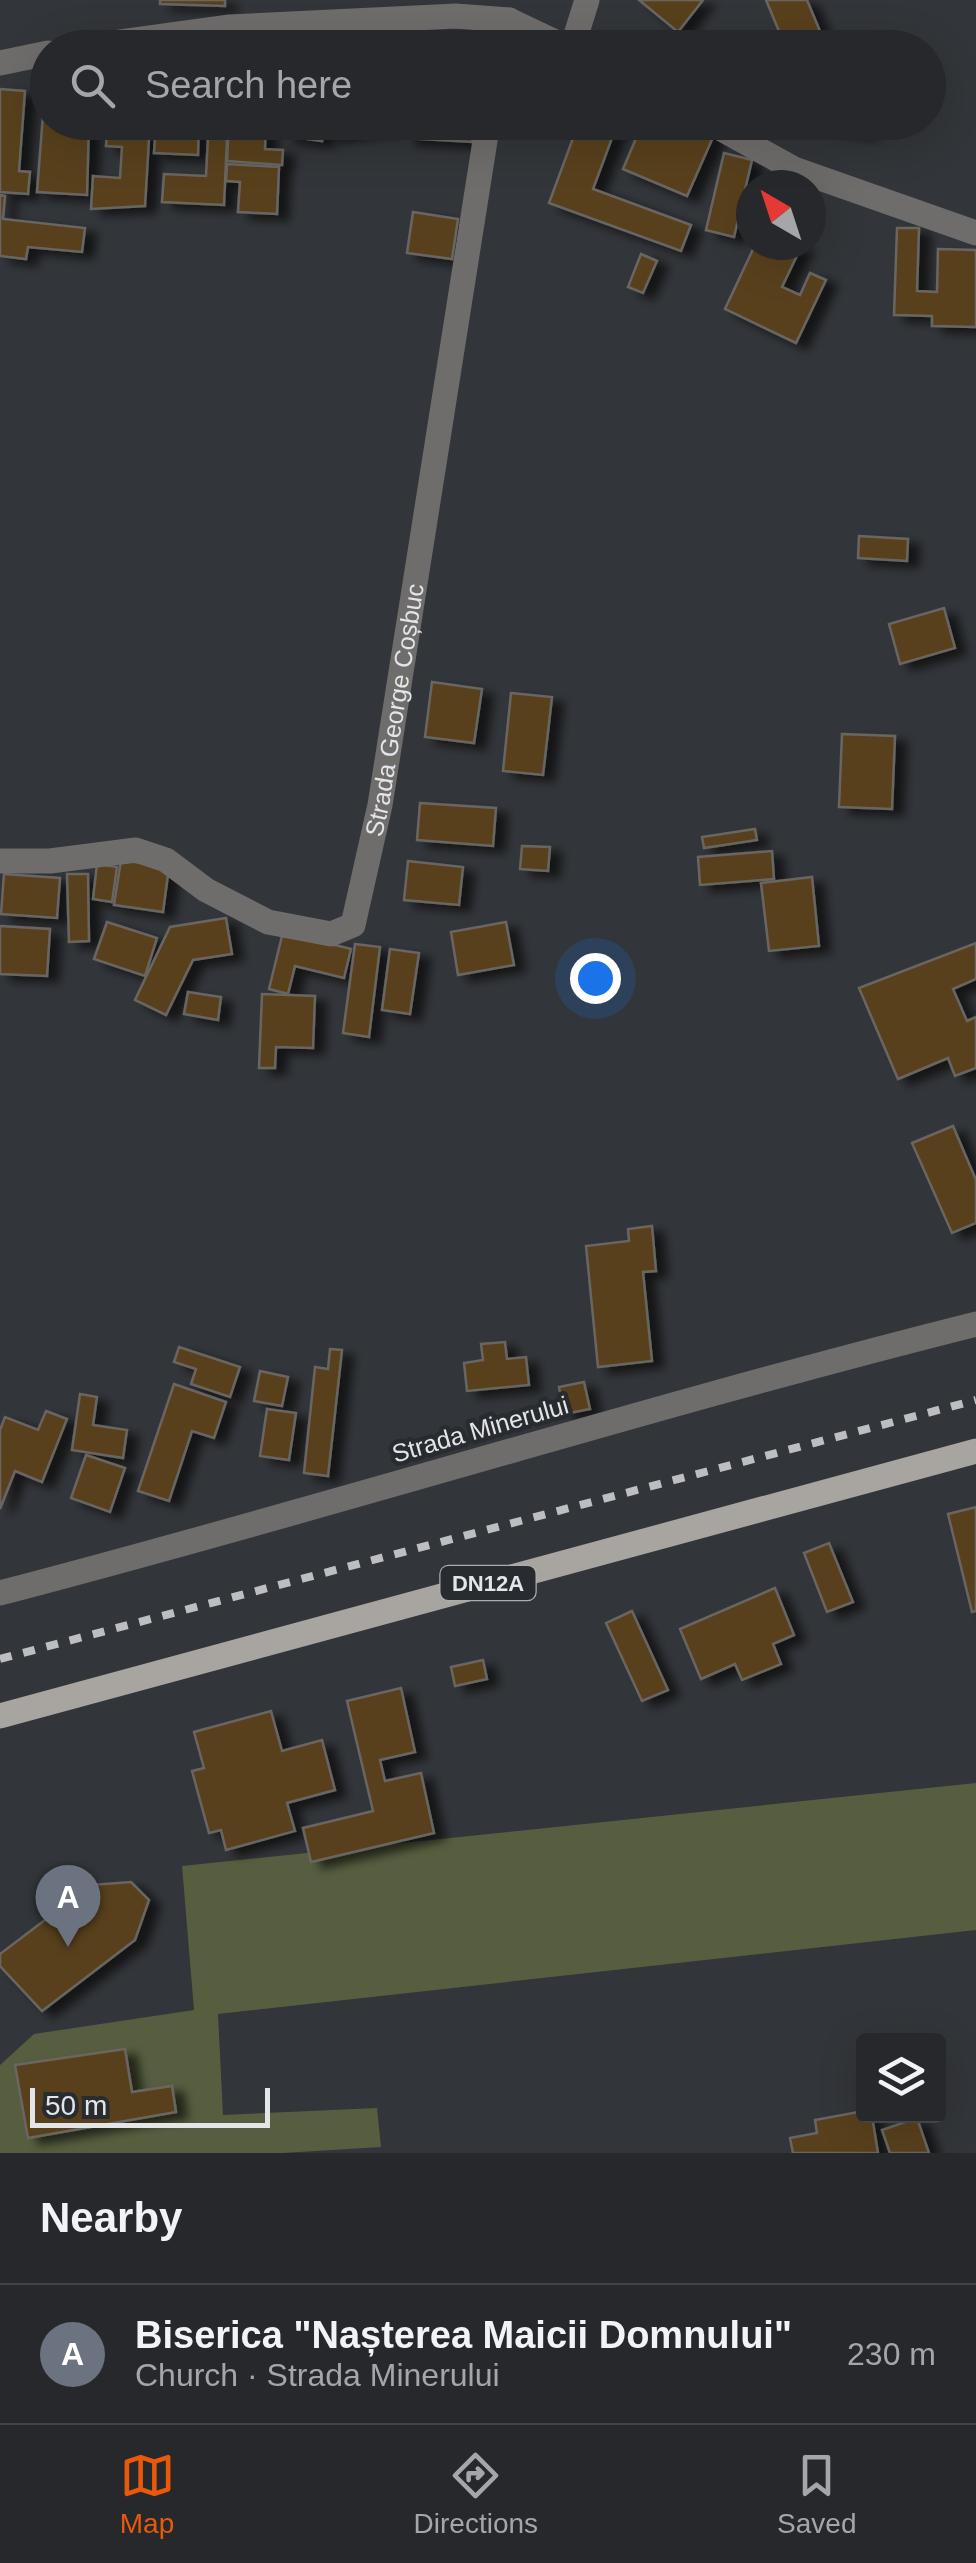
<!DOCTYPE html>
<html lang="en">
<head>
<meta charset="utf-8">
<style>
	body { margin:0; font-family:Helvetica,sans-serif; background:#323437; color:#f1f3f6 }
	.controls { position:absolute; right:30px; bottom:30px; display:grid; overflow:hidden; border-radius:10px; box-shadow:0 10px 40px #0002 }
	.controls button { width:90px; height:90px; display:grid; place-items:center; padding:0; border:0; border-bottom:2px solid #424447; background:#26282b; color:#f1f3f6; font:50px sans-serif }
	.compass { position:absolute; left:736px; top:170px; width:90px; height:90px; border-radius:50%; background:#26282b; box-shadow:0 10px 40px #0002; rotate:321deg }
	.scale { position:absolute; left:30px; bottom:25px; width:240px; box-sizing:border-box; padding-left:10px; border:5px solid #e3e5e8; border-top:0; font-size:28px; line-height:35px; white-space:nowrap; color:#e3e5e8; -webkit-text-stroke:8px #282b2f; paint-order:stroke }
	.you { position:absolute; left:595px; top:978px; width:35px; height:35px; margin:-25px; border:8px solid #fff; border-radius:50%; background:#1a73e8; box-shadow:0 0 0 15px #1a73e833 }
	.badge { display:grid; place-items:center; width:65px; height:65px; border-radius:50%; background:#ea580c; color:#fff; font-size:32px; font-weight:700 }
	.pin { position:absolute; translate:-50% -82px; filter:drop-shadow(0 2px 5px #0008) }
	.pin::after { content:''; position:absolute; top:52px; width:35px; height:30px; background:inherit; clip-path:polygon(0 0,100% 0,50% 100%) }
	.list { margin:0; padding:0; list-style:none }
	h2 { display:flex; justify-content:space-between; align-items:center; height:130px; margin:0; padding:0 40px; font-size:42px }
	h2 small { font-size:32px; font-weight:400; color:#a4a6a9 }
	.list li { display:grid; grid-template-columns:65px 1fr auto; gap:30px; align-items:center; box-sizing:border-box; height:140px; padding:0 40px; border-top:2px solid #424447 }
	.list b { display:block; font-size:38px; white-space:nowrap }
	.list p { margin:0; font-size:32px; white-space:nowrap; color:#a4a6a9 }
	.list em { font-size:32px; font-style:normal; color:#a4a6a9 }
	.icon { flex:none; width:55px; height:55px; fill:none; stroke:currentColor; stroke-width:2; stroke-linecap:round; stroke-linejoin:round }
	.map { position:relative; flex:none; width:976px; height:2153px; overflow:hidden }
	.search { position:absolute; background:#26282b; box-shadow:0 10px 40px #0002; left:30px; right:30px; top:30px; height:110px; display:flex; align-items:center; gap:25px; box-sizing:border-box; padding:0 35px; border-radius:55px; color:#a4a6a9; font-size:38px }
	.sheet { height:270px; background:#26282b }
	nav { display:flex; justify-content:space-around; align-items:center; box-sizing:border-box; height:140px; border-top:2px solid #424447; background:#26282b; font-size:28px; color:#a4a6a9 }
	nav a { display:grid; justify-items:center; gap:5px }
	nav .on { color:#ea580c }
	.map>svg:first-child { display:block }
	.green { fill:#565e3f }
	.building { fill:#593f1c; stroke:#696662; stroke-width:2.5; filter:url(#shadow) }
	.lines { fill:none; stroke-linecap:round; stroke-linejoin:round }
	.minor { stroke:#6f6d6c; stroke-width:25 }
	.primary { stroke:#a8a5a1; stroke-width:25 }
	.rail { stroke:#bcbec2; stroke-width:8; stroke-dasharray:12 12; stroke-linecap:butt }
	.labels { text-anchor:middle; stroke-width:9; stroke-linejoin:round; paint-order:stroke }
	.shield { fill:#282b2f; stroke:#abadb0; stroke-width:2.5 }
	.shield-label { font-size:22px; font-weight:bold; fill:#e3e5e8 }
	.street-label { font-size:25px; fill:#e3e5e8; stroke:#282b2f }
</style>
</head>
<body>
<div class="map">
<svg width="976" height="2153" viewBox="0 0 976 2153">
	<defs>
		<filter id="shadow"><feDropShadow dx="11" dy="6" stdDeviation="5" flood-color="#0009"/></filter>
	</defs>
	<rect width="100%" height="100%" fill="#323539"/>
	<polygon class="green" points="976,1783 976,1930 218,2014 223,2115 377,2108 381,2147 283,2153 0,2153 0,2065 34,2034 194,2010 182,1866"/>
	<g class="building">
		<polygon points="160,0 225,0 225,6 160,4"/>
		<polygon points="639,0 703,0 678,32"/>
		<polygon points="766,0 807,0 827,48 786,48"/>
		<polygon points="688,32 704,40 700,48 681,48"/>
		<polygon points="0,89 25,91 19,171 30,172 28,194 0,192"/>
		<polygon points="45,89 48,122 89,122 87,195 37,192"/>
		<polygon points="108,122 150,122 145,206 91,209 93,176 120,178 122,147 106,146"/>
		<polygon points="156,122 199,122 198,155 154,153"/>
		<polygon points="229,122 266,122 265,149 283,150 282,165 227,161"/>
		<polygon points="287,122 324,122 322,141 285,136"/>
		<polygon points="328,122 394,122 395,127 329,136"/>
		<polygon points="406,122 473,122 472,142 405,138"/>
		<polygon points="579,122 618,122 593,189 691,225 681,251 549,203"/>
		<polygon points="643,122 685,122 714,135 687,196 623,169"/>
		<polygon points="797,122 866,122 865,133"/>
		<polygon points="208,138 227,139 224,205 162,202 164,174 206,176"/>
		<polygon points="724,153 752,160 734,237 706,230"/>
		<polygon points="227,164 279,167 277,214 238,212 240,182 226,181"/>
		<polygon points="0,195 5,196 3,219 85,228 82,252 28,247 26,259 0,256"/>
		<polygon points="413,212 458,219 452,259 407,253"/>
		<polygon points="897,228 919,228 917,291 937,292 938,249 976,250 976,327 932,326 932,316 894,315"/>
		<polygon points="755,245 802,245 782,287 800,295 810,273 826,280 796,343 725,309"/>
		<polygon points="641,254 657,261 643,293 628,287"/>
		<polygon points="859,536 908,539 907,561 858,558"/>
		<polygon points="944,608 955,648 900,664 889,624"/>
		<polygon points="432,682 482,689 474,743 425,737"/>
		<polygon points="511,693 552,697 543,775 503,771"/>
		<polygon points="842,734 895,736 892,809 839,807"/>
		<polygon points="420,803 496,808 493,846 417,840"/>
		<polygon points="755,829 757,840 704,848 702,837"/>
		<polygon points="522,846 550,847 548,871 520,869"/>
		<polygon points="772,851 774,879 700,885 698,857"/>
		<polygon points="121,860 169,867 163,912 114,905"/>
		<polygon points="408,861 463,867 459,905 404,900"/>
		<polygon points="97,864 117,867 112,902 93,899"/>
		<polygon points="4,874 60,878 57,918 1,914"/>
		<polygon points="67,874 88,874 89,941 69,942"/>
		<polygon points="812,877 819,946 769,951 761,883"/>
		<polygon points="226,918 232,954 193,960 166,1015 135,1000 170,927"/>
		<polygon points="107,922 157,938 145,976 94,959"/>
		<polygon points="506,922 514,965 458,975 451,932"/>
		<polygon points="0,926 50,929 47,976 0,974"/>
		<polygon points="283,932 351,949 344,978 295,966 288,994 269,989"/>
		<polygon points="976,943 976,979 953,989 967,1021 976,1017 976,1068 955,1076 948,1058 898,1079 859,988"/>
		<polygon points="355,944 380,947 369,1037 343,1033"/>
		<polygon points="390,949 419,953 410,1014 382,1010"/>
		<polygon points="188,992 221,997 218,1020 184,1014"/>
		<polygon points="262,994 315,996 313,1048 276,1047 275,1068 259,1068"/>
		<polygon points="953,1126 976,1180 976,1223 952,1233 912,1143"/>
		<polygon points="652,1226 656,1271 643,1272 652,1361 598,1367 586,1246 629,1241 628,1229"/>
		<polygon points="505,1342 507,1359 526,1357 529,1385 467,1391 464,1363 483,1360 481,1344"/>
		<polygon points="179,1347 240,1367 230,1397 191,1384 196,1369 174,1362"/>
		<polygon points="330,1349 342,1350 328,1476 304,1473 315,1367 328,1369"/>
		<polygon points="260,1371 288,1377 282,1406 254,1401"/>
		<polygon points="584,1382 590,1409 564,1414 559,1387"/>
		<polygon points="174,1384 226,1402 214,1438 192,1431 169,1501 138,1491"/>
		<polygon points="80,1394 97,1397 93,1425 127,1430 123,1458 72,1450"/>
		<polygon points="267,1409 296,1413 289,1460 260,1456"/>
		<polygon points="46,1411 67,1419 42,1482 15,1471 0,1509 0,1430 5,1417 38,1430"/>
		<polygon points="86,1455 125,1468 110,1512 71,1498"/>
		<polygon points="976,1507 976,1611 972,1612 948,1514"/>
		<polygon points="829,1543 853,1602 827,1612 804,1553"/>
		<polygon points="775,1588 794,1635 773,1644 781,1664 742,1680 735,1664 701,1679 680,1629"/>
		<polygon points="632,1611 668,1690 642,1701 606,1623"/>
		<polygon points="483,1660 487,1679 455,1686 451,1667"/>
		<polygon points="401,1688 415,1752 380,1760 385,1781 421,1773 434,1833 311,1862 303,1828 373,1811 347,1701"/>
		<polygon points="271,1711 282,1751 322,1740 335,1790 287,1803 295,1831 226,1850 221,1830 209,1833 192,1771 204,1768 194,1732"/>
		<polygon points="131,1882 149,1900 135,1940 42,2011 0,1966 0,1954 91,1885"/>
		<polygon points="125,2049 132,2092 172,2086 176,2112 28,2138 15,2065"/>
		<polygon points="864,2111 864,2116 872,2116 878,2153 793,2153 790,2138 817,2133 815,2120"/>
		<polygon points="917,2118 929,2153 890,2153 882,2130"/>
	</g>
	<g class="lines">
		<g class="minor">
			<polyline points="77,48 230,27 456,16 509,20 568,48"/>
			<polyline points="502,48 509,20"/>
			<polyline points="572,48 587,0"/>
			<polyline points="0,63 48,53"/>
			<polyline points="709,122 794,169 976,233"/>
			<path id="s1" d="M0 861H50L136 850 166 860 206 890 268 922 331 934 353 925 380 805 488 122"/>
			<path d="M0 1593C327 1508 649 1406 976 1324"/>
		</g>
		<polyline class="primary" points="0,1716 976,1451"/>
		<polyline class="rail" points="0,1659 976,1400"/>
	</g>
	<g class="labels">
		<rect class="shield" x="440.5" y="1566" width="95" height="34" rx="8"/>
		<g class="shield-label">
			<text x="488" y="1591">DN12A</text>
		</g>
		<g class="street-label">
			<text dy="9" stroke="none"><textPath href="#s1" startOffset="595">Strada George Coșbuc</textPath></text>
			<text transform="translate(480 1429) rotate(-16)" y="9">Strada Minerului</text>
		</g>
	</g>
</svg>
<div class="controls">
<button><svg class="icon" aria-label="layers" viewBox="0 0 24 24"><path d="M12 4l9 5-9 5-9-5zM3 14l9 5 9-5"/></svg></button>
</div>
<svg class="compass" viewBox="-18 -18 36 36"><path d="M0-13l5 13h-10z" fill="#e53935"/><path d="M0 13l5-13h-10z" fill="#a4a6a9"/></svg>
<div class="scale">50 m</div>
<div class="you"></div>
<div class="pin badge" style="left:68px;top:1947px;background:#6b7280">A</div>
<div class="search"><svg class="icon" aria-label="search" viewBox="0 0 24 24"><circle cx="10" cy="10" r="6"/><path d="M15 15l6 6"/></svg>Search here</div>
</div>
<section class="sheet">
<h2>Nearby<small></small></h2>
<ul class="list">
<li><span class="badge" style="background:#6b7280">A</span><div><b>Biserica &quot;Nașterea Maicii Domnului&quot;</b><p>Church · Strada Minerului</p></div><em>230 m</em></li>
</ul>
</section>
<nav>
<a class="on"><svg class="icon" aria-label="map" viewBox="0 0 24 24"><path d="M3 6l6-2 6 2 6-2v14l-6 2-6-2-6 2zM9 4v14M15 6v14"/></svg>Map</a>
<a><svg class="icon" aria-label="directions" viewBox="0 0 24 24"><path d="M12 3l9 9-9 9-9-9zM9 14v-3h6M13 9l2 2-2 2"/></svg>Directions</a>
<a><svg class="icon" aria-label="saved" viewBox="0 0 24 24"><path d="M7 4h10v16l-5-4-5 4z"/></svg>Saved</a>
</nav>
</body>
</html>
